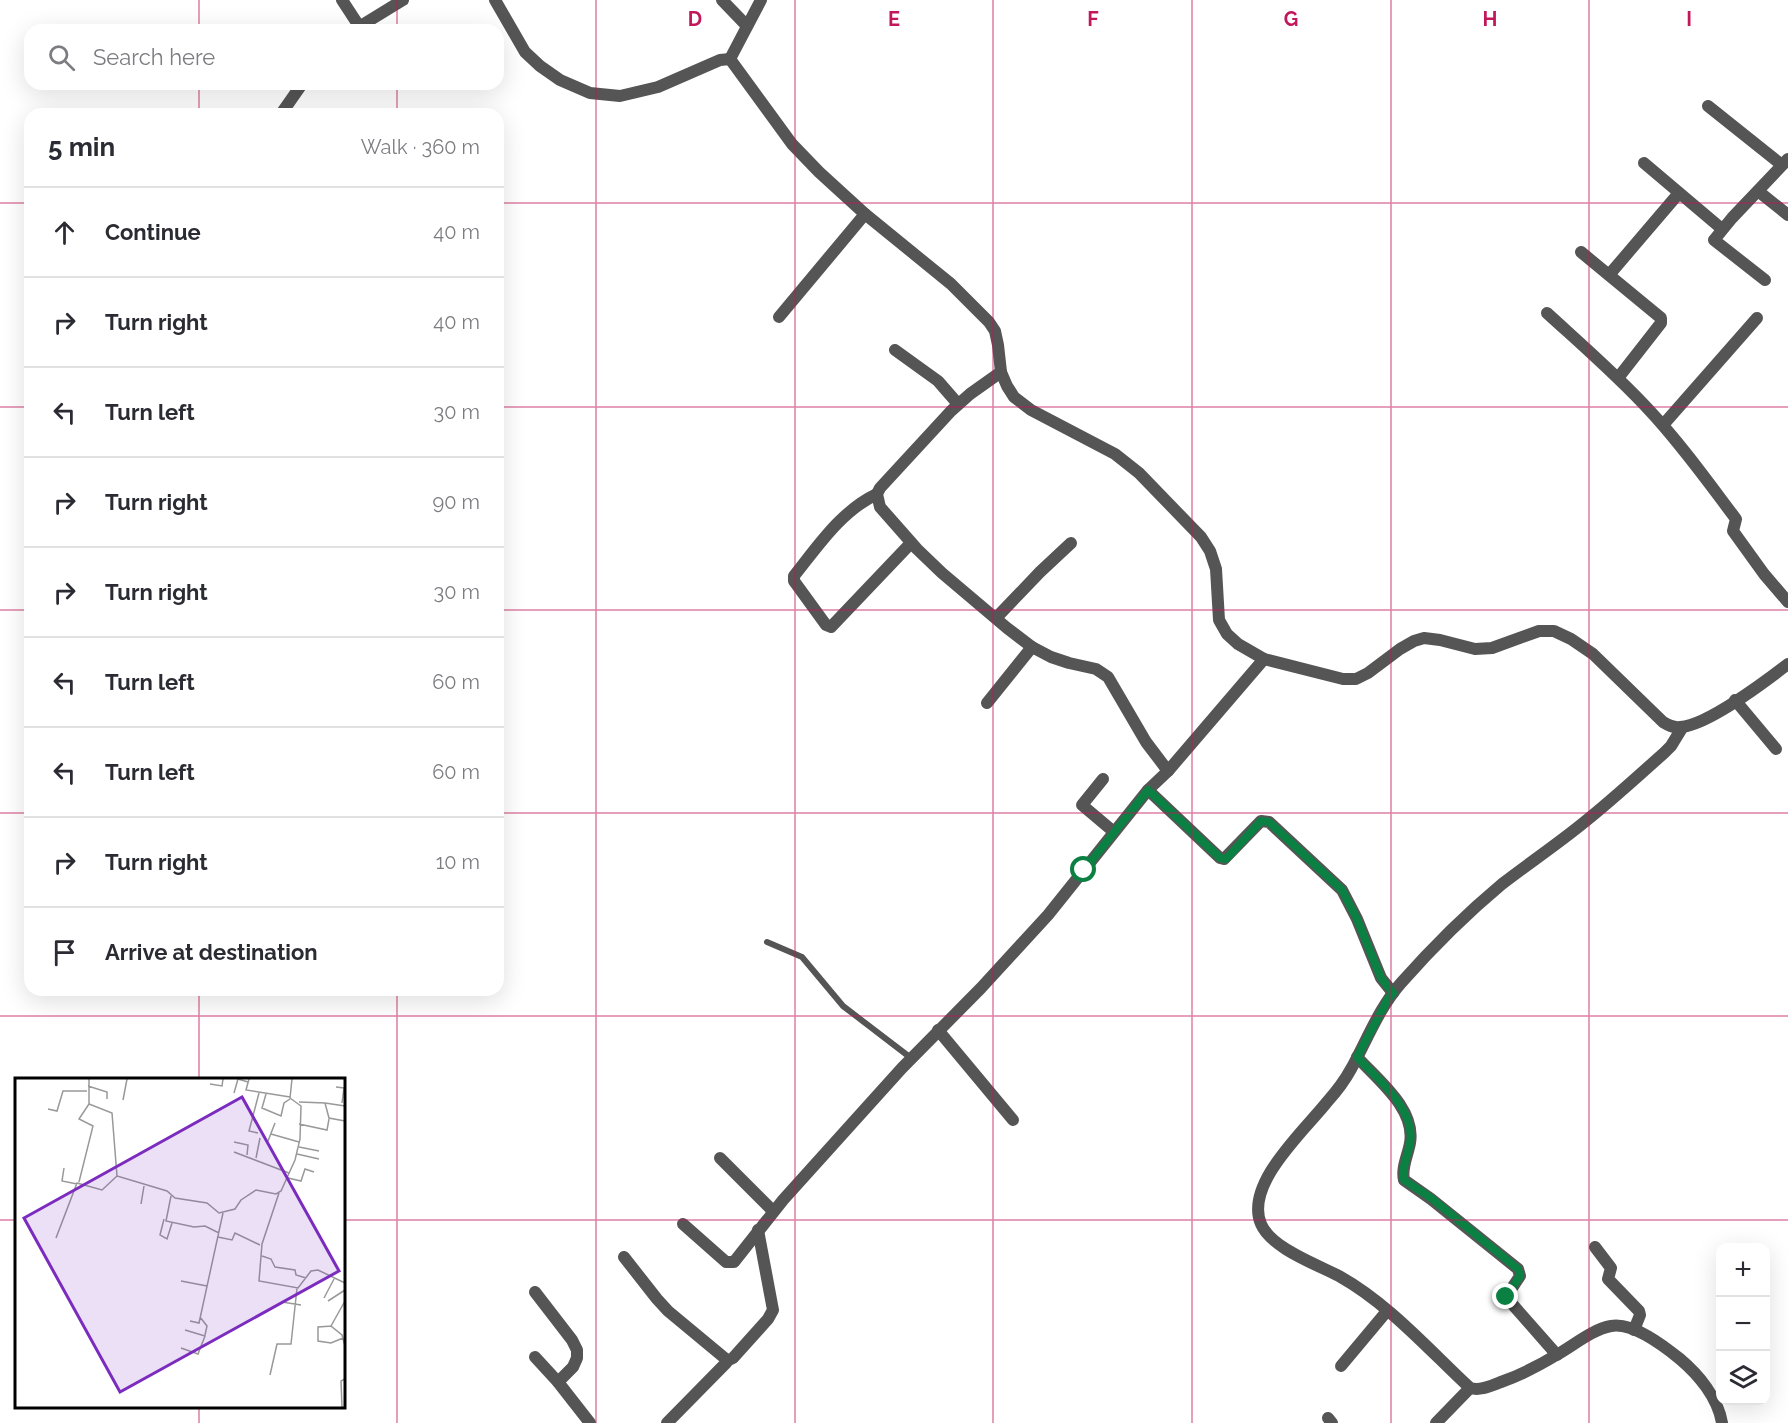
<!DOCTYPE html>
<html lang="en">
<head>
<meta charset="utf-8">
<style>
	body { margin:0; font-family:Raleway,sans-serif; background:#f7f7f7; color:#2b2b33 }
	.controls { position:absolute; right:18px; bottom:18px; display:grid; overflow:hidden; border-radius:12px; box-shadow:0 6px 24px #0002 }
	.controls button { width:54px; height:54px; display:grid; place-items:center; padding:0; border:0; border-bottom:2px solid #e1e1e2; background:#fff; color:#2b2b33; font:30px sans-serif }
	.stop { position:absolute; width:18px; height:18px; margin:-14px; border:4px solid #0b8043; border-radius:50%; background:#fff }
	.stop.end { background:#0b8043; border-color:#fff; box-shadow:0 2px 6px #0008 }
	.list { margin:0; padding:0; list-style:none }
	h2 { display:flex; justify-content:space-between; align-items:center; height:78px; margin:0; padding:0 24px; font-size:26px }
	h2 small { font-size:20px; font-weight:400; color:#7c7c81 }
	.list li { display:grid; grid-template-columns:39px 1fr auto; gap:18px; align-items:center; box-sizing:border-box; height:90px; padding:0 24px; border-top:2px solid #e1e1e2 }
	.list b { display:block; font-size:22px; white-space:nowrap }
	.list em { font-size:20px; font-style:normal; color:#7c7c81 }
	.icon { flex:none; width:33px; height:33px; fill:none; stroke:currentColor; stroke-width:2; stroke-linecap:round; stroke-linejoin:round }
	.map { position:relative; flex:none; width:1788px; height:1423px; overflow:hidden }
	.search { position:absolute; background:#fff; box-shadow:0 6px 24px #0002; left:24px; top:24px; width:480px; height:66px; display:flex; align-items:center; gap:15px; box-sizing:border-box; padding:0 21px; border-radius:18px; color:#7c7c81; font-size:22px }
	.panel { position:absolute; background:#fff; box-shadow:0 6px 24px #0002; left:24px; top:108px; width:480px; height:888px; border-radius:18px }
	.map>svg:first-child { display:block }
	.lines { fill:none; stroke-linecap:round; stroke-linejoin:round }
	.lane { stroke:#555; stroke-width:6 }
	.street { stroke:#555; stroke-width:12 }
	.route { stroke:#0b8043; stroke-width:8 }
	.grid { fill:none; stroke:#c2185b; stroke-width:1.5; stroke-opacity:0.55 }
	.inset-road { fill:none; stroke:#999; stroke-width:1.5 }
	.view { fill:#7b2cbf; fill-opacity:0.15; stroke:#7b2cbf; stroke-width:3 }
	.inset-edge { fill:none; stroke:#000; stroke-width:3 }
	.grid-label { font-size:20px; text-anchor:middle; font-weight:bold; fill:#c2185b; stroke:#fff; stroke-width:6; stroke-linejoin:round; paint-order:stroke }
</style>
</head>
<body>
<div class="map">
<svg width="1788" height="1423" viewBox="0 0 1788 1423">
	<rect width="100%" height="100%" fill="#fff"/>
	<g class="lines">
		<polyline class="lane" points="767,942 802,957 843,1006 911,1058"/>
		<g class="street">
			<polyline points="342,0 359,26"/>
			<polyline points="495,0 525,52 540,66 560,80 590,93 620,96 658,87 720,60 730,59"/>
			<polyline points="722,0 747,26"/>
			<path d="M761 0 730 59 792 144 819 172 865 214 951 284 989 322 995 331 998 345 1001 372 1007 386 1014 397 1031 410 1115 454 1139 473 1201 537 1210 551 1216 569 1219 620 1227 634 1238 644 1264 659 1343 679H1356L1368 673 1400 649 1414 641 1424 638 1440 640 1475 649 1492 648 1539 631H1554L1571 639 1593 654 1663 722C1668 725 1673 728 1680 727 1706 726 1766 681 1788 664"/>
			<polyline points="354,30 403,0"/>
			<polyline points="1708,106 1782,165"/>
			<polyline points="281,114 302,84"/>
			<polyline points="1644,163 1722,229"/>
			<polyline points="1758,191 1788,215"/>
			<polyline points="1581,252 1661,318 1661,323 1618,378"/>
			<polyline points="1609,275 1679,193"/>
			<polyline points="1765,280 1714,240 1732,218 1788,159"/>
			<path d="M1547 313C1582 345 1618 376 1650 411 1681 444 1708 482 1736 519L1733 531 1764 574 1788 602"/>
			<polyline points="779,317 865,214"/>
			<polyline points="895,350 938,381 958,404"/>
			<polyline points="1001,372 970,394 951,411 880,488 877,494 880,507 917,549 942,573 1007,628 1032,647 1051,657 1069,663 1096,669 1108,677 1146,742 1168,771"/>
			<polyline points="1663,425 1757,318"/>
			<path d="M877 494C841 511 818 546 794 576V581L826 625 831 627 911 543"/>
			<polyline points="996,618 1040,572 1071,543"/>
			<polyline points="1735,700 1776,749"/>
			<polyline points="987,703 1032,647"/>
			<path d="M1682 728 1671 746 1664 753C1637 777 1610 802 1582 824 1556 845 1528 864 1502 884 1466 914 1432 948 1401 983 1379 1008 1367 1040 1351 1069 1345 1080 1336 1092 1327 1102 1305 1130 1244 1184 1261 1224 1271 1248 1316 1264 1339 1276 1389 1304 1428 1349 1470 1388 1481 1391 1490 1386 1501 1382 1521 1375 1540 1365 1558 1354 1574 1345 1593 1329 1611 1326 1633 1322 1664 1346 1680 1359 1699 1375 1718 1398 1722 1423"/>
			<polyline points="1103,779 1082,805 1114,832"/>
			<polyline points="1148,790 1220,858 1224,859 1261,821 1269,822 1342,890 1357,919 1381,978 1393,993"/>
			<polyline points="938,1030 1013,1120"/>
			<path d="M1357 1057C1378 1080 1416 1109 1410 1143 1408 1155 1401 1168 1404 1180L1431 1199 1518 1269 1520 1276 1506 1297 1557 1355"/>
			<polyline points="720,1158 773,1211"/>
			<polyline points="683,1224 726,1262 734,1262 783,1200 902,1068 981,988 1048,915 1148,790 1168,771 1264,659"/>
			<polyline points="1595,1247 1611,1268 1608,1279 1639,1311 1640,1315 1634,1330"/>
			<polyline points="624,1257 657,1299 668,1311 727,1360 726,1363 667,1423"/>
			<polyline points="535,1292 572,1340 577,1350 577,1358 573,1367 558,1382"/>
			<polyline points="535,1357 558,1382 590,1423"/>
			<polyline points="727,1361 733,1358 768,1319 773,1310 758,1230"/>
			<polyline points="1341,1366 1387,1311"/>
			<polyline points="1328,1418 1332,1423"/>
			<polyline points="1436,1423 1470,1388"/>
		</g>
	</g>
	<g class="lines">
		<path class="route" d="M1084 870 1148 790 1220 858 1226 859 1261 821 1269 822 1342 890 1357 919 1381 978 1393 993 1388 999 1357 1057C1378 1080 1416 1109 1410 1143 1408 1155 1401 1168 1404 1180L1431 1198 1518 1269 1520 1276 1506 1297"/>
	</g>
	<path class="grid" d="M199 0V30M397 0V30M596 0V1423M795 0V1423M993 0V1423M1192 0V1423M1391 0V1423M1589 0V1423M199 84V114M397 84V114M0 203H30M498 203H1788M0 407H30M498 407H1788M0 610H30M498 610H1788M0 813H30M498 813H1788M199 990V1080M397 990V1423M0 1016H1788M0 1220H16M344 1220H1788M199 1406V1423"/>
	<g transform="translate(15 1078)">
		<rect width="330" height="330" fill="#fff"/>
		<path class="inset-road" d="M74 1V26L97 35 102 98 152 113 160 120 192 125 204 135 220 131 226 122 241 112 261 116 266 113 280 82 285 61 286 28 275 20 277 1M234 1 231 12 275 19M195 6 207 8 208 1M73 8 92 14V21M321 9 329 10 327 25M219 15 223 1 233 4M251 16 247 30 266 38 269 25 275 21M108 22 112 1M284 24 310 25 314 40 330 43M310 25 330 28M33 31 42 33 48 13H72M284 46 312 52 314 41M243 55 234 53 244 15M256 56 284 64M253 63 260 45M219 64 233 67 232 77M284 69 304 73M219 74 274 95M282 76 304 81M241 80 245 60M49 90 47 103 62 106M273 100 286 103 290 91 299 94M64 104 78 48 64 41 74 26M264 115 247 166 244 203 283 210 296 193 303 192 330 205M156 118 151 143 179 149 190 148 204 155M126 126 129 108M149 141 145 157 152 161 157 145M203 159 217 162 220 155 245 167M41 160 62 105 87 112 102 98M247 178 256 181 260 189 280 192 281 197 291 200M166 203 192 208M309 220 319 201M313 223 330 212M330 223 316 248 327 257 330 268M267 224 286 227M185 239 192 248 190 257M175 243 184 245 208 135M317 248 303 249V263L316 265 328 260M166 270 183 276 190 258 170 252M255 297 262 266H276L282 210M327 329 326 303 330 301"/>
		<path class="view" d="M227 19 324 193 105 314 9 140Z"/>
		<rect width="330" height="330" class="inset-edge"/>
	</g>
	<g class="grid-label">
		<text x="695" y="26">D</text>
		<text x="894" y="26">E</text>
		<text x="1093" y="26">F</text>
		<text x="1291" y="26">G</text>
		<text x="1490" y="26">H</text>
		<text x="1689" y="26">I</text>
	</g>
</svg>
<div class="controls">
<button>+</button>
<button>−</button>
<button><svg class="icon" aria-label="layers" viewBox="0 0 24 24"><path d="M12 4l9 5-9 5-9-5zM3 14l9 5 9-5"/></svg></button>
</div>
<div class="stop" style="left:1084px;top:870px"></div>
<div class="stop end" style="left:1506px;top:1297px"></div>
<div class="search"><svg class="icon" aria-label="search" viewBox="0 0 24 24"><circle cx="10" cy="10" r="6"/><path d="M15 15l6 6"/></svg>Search here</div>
<section class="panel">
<h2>5 min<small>Walk · 360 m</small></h2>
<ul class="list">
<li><svg class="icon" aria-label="ahead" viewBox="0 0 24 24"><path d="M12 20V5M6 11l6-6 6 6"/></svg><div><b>Continue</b></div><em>40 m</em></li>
<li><svg class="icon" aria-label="right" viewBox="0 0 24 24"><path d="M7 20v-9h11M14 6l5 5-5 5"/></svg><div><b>Turn right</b></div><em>40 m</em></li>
<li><svg class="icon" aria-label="left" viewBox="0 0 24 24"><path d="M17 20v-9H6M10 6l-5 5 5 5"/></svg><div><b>Turn left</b></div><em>30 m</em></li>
<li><svg class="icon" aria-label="right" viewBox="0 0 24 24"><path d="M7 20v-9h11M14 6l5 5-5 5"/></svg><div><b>Turn right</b></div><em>90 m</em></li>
<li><svg class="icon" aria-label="right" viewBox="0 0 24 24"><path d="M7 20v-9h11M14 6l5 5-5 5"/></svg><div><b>Turn right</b></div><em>30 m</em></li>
<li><svg class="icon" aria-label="left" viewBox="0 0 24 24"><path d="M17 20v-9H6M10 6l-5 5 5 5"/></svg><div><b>Turn left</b></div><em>60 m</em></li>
<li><svg class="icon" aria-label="left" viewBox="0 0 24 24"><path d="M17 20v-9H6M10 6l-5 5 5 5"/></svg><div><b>Turn left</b></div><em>60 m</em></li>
<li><svg class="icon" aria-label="right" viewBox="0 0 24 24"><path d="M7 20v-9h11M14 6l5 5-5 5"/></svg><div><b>Turn right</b></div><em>10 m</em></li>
<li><svg class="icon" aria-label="arrive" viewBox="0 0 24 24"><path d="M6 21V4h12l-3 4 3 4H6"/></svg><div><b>Arrive at destination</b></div></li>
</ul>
</section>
</div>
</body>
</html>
